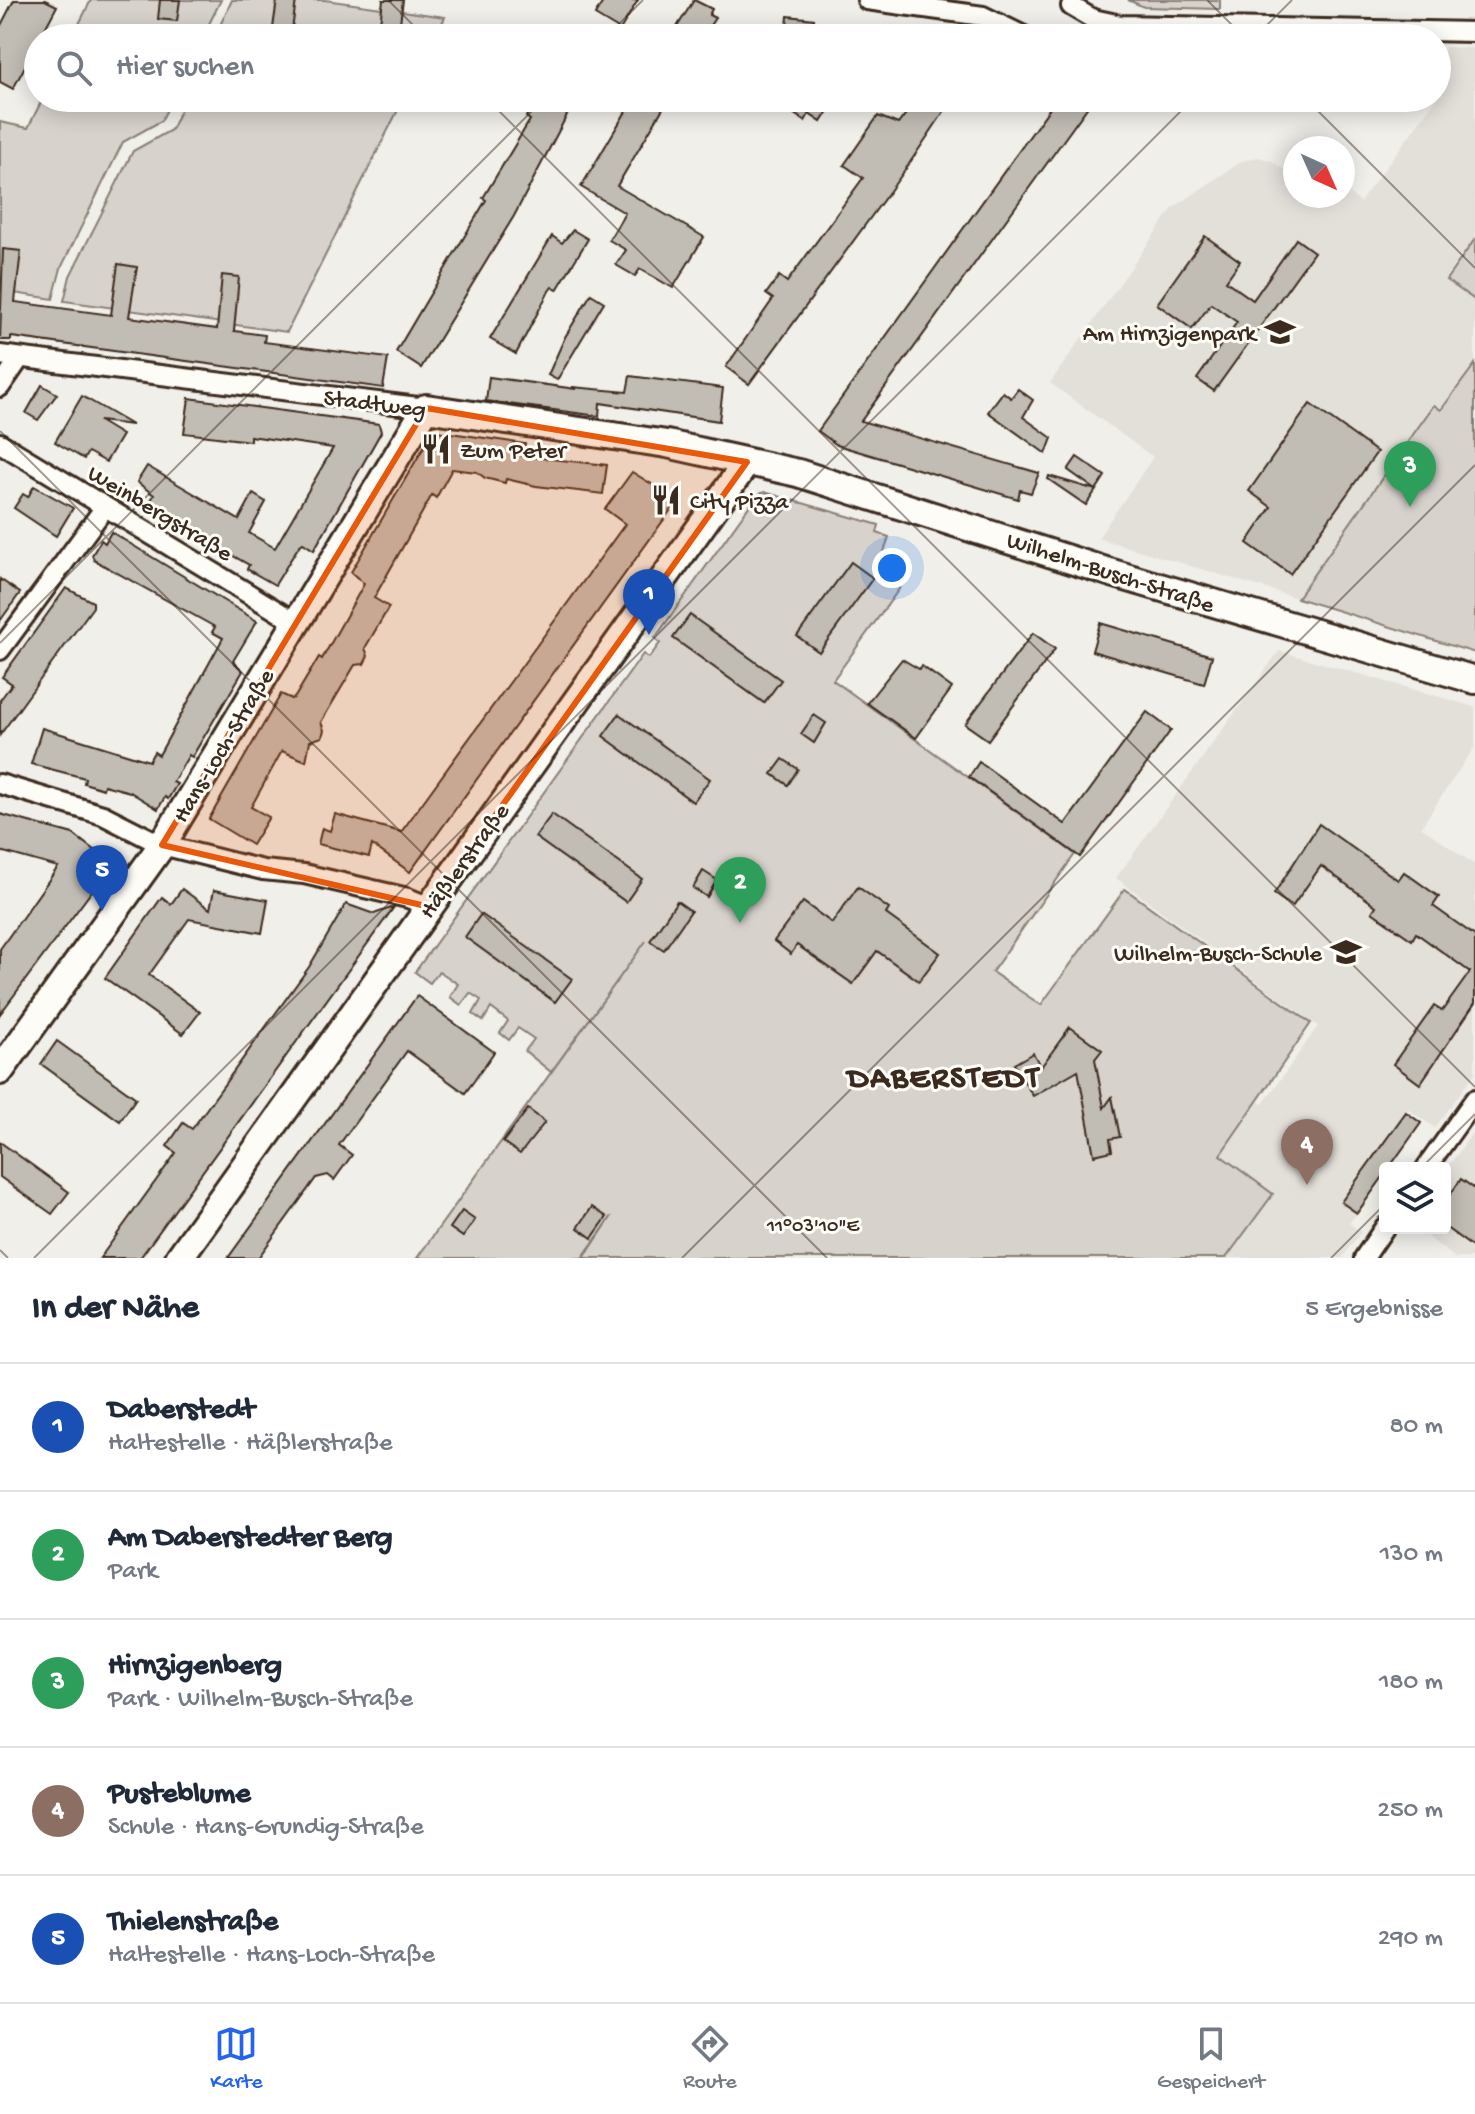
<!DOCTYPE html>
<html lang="de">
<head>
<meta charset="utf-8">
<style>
	body { margin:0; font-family:"Gochi Hand",sans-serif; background:#f2f2f3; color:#1f2937 }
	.controls { position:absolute; right:24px; bottom:24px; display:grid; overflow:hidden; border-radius:8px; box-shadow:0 4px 20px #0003 }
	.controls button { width:72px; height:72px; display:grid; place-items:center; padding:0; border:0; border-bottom:2px solid #e0e1e3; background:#fff; color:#1f2937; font:40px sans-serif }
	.compass { position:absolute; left:1283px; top:136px; width:72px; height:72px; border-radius:50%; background:#fff; box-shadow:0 4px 20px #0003; rotate:135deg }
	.you { position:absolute; left:892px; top:568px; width:28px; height:28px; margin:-20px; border:6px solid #fff; border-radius:50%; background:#1a73e8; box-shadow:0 0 0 12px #1a73e833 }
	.badge { display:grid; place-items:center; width:52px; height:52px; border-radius:50%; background:#2563eb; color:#fff; font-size:26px; font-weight:700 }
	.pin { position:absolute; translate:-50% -66px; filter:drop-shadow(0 2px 4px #0008) }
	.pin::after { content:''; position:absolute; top:42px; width:28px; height:24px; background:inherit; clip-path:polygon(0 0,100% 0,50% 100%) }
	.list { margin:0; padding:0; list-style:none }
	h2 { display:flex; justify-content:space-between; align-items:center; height:104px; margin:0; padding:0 32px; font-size:34px }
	h2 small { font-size:26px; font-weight:400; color:#747a83 }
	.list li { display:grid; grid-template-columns:52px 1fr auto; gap:24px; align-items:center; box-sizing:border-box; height:128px; padding:0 32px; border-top:2px solid #e0e1e3 }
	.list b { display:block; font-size:30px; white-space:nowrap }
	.list p { margin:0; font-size:26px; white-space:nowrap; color:#747a83 }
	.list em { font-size:26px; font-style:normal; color:#747a83 }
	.icon { flex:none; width:44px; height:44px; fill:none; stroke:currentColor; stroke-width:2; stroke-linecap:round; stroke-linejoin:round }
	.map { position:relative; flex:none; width:1475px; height:1258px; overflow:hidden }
	.search { position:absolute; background:#fff; box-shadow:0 4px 20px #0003; left:24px; right:24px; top:24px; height:88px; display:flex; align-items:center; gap:20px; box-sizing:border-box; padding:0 28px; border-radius:44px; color:#747a83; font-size:30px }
	.sheet { height:744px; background:#fff }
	nav { display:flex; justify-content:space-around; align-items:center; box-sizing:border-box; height:112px; border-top:2px solid #e0e1e3; background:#fff; font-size:22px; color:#747a83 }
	nav a { display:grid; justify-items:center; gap:4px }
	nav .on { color:#2563eb }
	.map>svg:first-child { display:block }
	.built { fill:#e3e0da }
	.green { fill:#d7d2cc; stroke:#897e75; stroke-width:2 }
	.building { fill:#c1bcb4; stroke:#3b2a1e; stroke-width:2 }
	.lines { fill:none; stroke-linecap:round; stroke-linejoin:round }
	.street-casing { stroke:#3b2a1e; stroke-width:24 }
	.secondary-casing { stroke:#3b2a1e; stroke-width:32 }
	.street { stroke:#fdfcf7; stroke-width:18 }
	.secondary { stroke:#fdfcf7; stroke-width:26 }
	.marked { fill:#e8590c; fill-opacity:0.2; stroke:#e8590c; stroke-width:6; stroke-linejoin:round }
	.ticks { fill:none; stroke:#3b2a1e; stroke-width:2; stroke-opacity:0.45 }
	.labels { text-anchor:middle; stroke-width:6; stroke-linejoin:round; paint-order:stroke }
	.poi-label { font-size:24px; fill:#3b2a1e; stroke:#fdfcf7; text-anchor:end }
	.street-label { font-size:24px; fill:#3b2a1e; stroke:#fdfcf7 }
	.district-label { font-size:32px; font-weight:bold; letter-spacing:2px; fill:#3b2a1e; stroke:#fdfcf7 }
	.ticks-label { font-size:20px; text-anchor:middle; fill:#3b2a1e; stroke:#fdfcf7; stroke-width:6; stroke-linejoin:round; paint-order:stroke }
</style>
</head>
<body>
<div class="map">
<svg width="1475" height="1258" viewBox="0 0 1475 1258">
	<rect width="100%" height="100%" fill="#f1efea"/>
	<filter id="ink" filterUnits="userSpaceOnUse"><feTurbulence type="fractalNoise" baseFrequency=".0125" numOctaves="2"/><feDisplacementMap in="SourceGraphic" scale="16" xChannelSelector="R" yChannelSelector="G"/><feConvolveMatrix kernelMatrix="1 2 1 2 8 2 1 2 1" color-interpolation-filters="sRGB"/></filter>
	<g filter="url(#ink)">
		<g class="built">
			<polygon points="1445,47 1475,48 1475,239 1446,280 1475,300 1475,364 1441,410 1433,405 1297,598 1098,538 1153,457 1050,383 1173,208 1242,161 1258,157 1270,160 1295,177 1295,196 1320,196 1330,201 1343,196 1345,190 1360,202 1437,98"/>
			<polygon points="1279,651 1475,707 1475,746 1421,827 1475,865 1475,1073 1435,1128 1408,1109 1342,1201 1357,1213 1349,1223 1361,1232 1342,1258 1226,1258 1273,1194 1219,1156 1257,1101 1263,1104 1318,1026 1116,878"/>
			<polygon points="1475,1129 1475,1258 1455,1258 1416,1228 1445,1228 1445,1171"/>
		</g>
		<g class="green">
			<polygon points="91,0 221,0 202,38 72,38"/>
			<polygon points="232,0 325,0 445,17 435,38 214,38"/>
			<polygon points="1128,0 1220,0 1220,9 1144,7"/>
			<polygon points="43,98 173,98 161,121 123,142 61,268 53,299 0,291 0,122 28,128"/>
			<polygon points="186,98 404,98 287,332 64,301 70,276 133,151 171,130"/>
			<polygon points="1475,239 1475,300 1446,280"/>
			<polygon points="1475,364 1475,653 1297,598 1434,405 1441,410"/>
			<polygon points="764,492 879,525 877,533 889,537 877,572 901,581 899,589 833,680 1075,854 992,972 1041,1005 1125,889 1311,1023 1220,1155 1273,1194 1226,1258 584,1258 612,1216 582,1258 417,1258 646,941 551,1072 525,1051 534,1039 518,1028 509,1040 500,1033 508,1021 491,1008 483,1021 473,1014 481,1000 470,993 461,1005 450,997 458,984 439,971 430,983 415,972 643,654 649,658 660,643 655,638 757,495"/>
		</g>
		<g class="building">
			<polygon points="14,0 45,0 57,6 13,89 0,82 0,27"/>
			<polygon points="160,0 180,0 177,21 158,19"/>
			<polygon points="277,0 296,0 291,38 272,35"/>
			<polygon points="383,0 403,0 398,38 378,38"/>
			<polygon points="604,0 638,0 620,30 595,15"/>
			<polygon points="694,0 712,9 709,15 715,18 709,27 728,38 670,38"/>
			<polygon points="788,16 814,19 812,38 786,38"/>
			<polygon points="537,98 576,98 514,216 421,368 396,352 486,200 483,198 530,120 526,117"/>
			<polygon points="634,98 669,98 617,186 704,237 673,288 640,269 635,276 616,265 626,250 609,240 625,213 581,187"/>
			<polygon points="770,98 819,98 830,108 821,122 809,114 805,121"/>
			<polygon points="918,98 953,98 903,173 749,384 726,367 773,299 766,294 779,276 787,282 863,178 844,165 878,116 898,124"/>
			<polygon points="1057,98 1094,98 861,421 1039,473 1031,493 1020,490 1018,499 837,445 818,431"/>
			<polygon points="573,230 588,239 557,290 552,287 549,291 516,354 490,339 552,236 562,243"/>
			<polygon points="1205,236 1240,261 1226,281 1253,300 1296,239 1314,252 1214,391 1197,379 1237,322 1211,304 1192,329 1157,304"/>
			<polygon points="3,249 21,251 15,302 111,315 118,264 137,267 129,317 217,329 222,275 239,277 234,331 265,335 264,342 388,358 383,388 11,337 11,340 0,340"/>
			<polygon points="591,294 604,302 557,380 548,375 565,337"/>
			<polygon points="630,376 723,388 719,421 600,403 599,416 486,401 489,377 576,389 572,387 627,392"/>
			<polygon points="42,385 57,394 38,420 26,413"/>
			<polygon points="1018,389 1033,400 1023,417 1052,438 1046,454 988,412 1003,392 1011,398"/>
			<polygon points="82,396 132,425 99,421 122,435 106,462 88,452 84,459 55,442"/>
			<polygon points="189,398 379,424 381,432 314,550 303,543 299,546 275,585 247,569 249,565 147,507 154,495 137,482 147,466 239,520 253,494 266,502 249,533 275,548 333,448 250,436 250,441 184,433"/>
			<polygon points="1310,404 1377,452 1290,574 1247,543 1271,507 1249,491"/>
			<polygon points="437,431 525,444 522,456 607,465 603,494 536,486 506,479 505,483 485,478 477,472 452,469 436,498 432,495 374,598 389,607 365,648 368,656 364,664 355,665 321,722 324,730 322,737 310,741 306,761 282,751 251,807 269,817 252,845 209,819 281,694 292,699 295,697 319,657 322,659 364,584 351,572 432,433"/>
			<polygon points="1077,457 1105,476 1096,490 1068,470"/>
			<polygon points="632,472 678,500 410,872 372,845 369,857 318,844 322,828 330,831 335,814 401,832 407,824 625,524 605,509"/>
			<polygon points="1049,476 1096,490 1086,505 1048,479"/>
			<polygon points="34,486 73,508 56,536 14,508 23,494 28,497"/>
			<polygon points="111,532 257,621 233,661 243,671 192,757 189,755 173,782 177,784 168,799 165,797 158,809 130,792 104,785 103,789 84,783 85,778 31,764 42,728 149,761 154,752 159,755 223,638 212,632 215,627 94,560 92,555 101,540 105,543"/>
			<polygon points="851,562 873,578 819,652 797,636"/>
			<polygon points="0,579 20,593 0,621"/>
			<polygon points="66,588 93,602 93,607 0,735 0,700 12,684 2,677"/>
			<polygon points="690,615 781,680 764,703 673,638"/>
			<polygon points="1100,623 1212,656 1204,684 1092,651"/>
			<polygon points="1033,633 1055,649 988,740 965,724"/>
			<polygon points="902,659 919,669 922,666 952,688 916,738 867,703"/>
			<polygon points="1147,712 1171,730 1080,857 969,777 979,762 1065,824"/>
			<polygon points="619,714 710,779 693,802 603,736"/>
			<polygon points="814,715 826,723 814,743 801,734"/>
			<polygon points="783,759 798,769 788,785 772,774"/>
			<polygon points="0,814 73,834 112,864 0,1014 0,949 58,867 0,851"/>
			<polygon points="552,814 642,879 626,902 535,837"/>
			<polygon points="1319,824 1398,880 1404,872 1439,897 1433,906 1475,936 1475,1003 1420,1084 1393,1064 1434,1006 1442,1011 1470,972 1416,933 1412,940 1372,912 1376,906 1321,866 1292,907 1274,894"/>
			<polygon points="703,871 717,880 707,897 693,888"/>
			<polygon points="858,887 889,909 886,914 940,953 919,981 877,951 853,984 797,945 791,954 774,941 803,902 832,923"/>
			<polygon points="182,889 210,909 214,890 268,900 262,933 189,919 149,975 200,1012 183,1034 105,978 162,897 171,904"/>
			<polygon points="677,901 691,911 664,950 650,941"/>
			<polygon points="346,904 374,914 394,907 140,1258 100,1258 176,1153 167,1146 183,1123 192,1129 309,967"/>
			<polygon points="481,914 572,979 555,1002 465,937"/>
			<polygon points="417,996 494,1052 474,1081 465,1093 407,1051 339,1145 352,1155 334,1180 328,1175 316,1178 258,1258 228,1258"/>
			<polygon points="1070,1027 1102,1050 1095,1059 1104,1108 1112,1097 1120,1137 1110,1139 1112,1151 1094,1155 1078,1070 1033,1096 1014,1064 1033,1053 1041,1067"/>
			<polygon points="57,1041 136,1098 120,1121 41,1064"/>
			<polygon points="528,1109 545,1122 520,1154 503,1142"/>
			<polygon points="1406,1112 1421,1123 1389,1168 1385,1168 1385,1174 1357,1213 1341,1202"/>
			<polygon points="0,1142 69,1192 52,1214 0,1177"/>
			<polygon points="1461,1179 1475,1189 1475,1249 1445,1227 1445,1202"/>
			<polygon points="592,1207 607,1217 592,1238 578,1228"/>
			<polygon points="462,1211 475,1220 463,1237 450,1228"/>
		</g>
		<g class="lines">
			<g class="street-casing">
				<g id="street">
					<polyline points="867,0 983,16 1028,38"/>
					<polyline points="1071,6 1093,19 1121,25 1475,32"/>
					<polyline points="0,355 426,408"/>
					<polyline points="0,387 20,358"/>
					<polyline points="0,443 297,623"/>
					<polyline points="0,650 105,507"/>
					<polyline points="0,784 103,815 162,845 263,870 304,874 408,898 430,907"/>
					<polyline points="1426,1168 1475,1099"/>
					<polyline points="1364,1258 1385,1227"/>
				</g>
			</g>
			<g class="secondary-casing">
				<g id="secondary">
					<polyline points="0,1071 162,845 426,408 667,444 798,473 1112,573 1475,680"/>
					<polyline points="179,1258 747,462"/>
				</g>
			</g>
			<use href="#street" class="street"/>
			<use href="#secondary" class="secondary"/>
		</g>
	</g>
	<path class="marked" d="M426 408 747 462 430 907 162 845Z"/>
	<path class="ticks" d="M388 0 426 38M1207 0 1245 38M605 38 643 0M1254 38 1292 0M486 98 1475 1087M1305 98 1475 268M0 431 827 1258M0 643 545 98M1421 1168 1475 1114M0 1250 8 1258M34 1258 1194 98M682 1258 1475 465M1331 1258 1385 1204"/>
	<defs>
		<g id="school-bare" transform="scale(2.4)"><path d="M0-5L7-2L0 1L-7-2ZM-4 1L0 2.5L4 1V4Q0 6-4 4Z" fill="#3b2a1e" stroke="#fdfcf7" stroke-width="2.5" paint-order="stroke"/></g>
		<g id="restaurant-bare" transform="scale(2.4)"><path d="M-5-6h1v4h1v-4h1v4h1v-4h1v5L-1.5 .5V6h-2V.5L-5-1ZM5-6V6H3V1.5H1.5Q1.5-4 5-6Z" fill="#3b2a1e" stroke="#fdfcf7" stroke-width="2.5" paint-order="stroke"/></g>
	</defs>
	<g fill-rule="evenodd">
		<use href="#school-bare" x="1280" y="332"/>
		<use href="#restaurant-bare" x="436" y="449"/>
		<use href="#restaurant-bare" x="666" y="500"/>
		<use href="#school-bare" x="1346" y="952"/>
	</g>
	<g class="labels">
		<g class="poi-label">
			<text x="1256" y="340">Am Hirnzigenpark</text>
			<text x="460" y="457" text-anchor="start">Zum Peter</text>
			<text x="690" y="508" text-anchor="start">City Pizza</text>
			<text x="1322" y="960">Wilhelm-Busch-Schule</text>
		</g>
		<g class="street-label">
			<text transform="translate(375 402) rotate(7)" y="8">Stadtweg</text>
			<text transform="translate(161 512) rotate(31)" y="8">Weinbergstraße</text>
			<text transform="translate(1111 571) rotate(18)" y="8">Wilhelm-Busch-Straße</text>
			<text transform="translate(222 745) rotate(-59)" y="8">Hans-Loch-Straße</text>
			<text transform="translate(463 860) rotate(-54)" y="8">Häßlerstraße</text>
		</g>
		<g class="district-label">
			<text x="944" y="1086">DABERSTEDT</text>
		</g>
	</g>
	<g class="ticks-label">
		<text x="813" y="1231">11°03'10"E</text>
	</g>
</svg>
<div class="controls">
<button><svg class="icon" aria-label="layers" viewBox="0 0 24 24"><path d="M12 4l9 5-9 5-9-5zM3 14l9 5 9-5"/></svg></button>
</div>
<svg class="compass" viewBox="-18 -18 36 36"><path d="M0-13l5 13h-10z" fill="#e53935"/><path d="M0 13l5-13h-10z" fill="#747a83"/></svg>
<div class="you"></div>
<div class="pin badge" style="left:649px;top:635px;background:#1a4fb4">1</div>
<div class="pin badge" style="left:740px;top:923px;background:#2e9e5b">2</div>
<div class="pin badge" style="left:1410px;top:507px;background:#2e9e5b">3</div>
<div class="pin badge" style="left:1307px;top:1185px;background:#8d6e63">4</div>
<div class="pin badge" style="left:102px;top:911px;background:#1a4fb4">5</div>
<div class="search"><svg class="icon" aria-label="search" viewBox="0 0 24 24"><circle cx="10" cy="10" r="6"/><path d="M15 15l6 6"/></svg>Hier suchen</div>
</div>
<section class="sheet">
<h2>In der Nähe<small>5 Ergebnisse</small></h2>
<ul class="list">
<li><span class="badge" style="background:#1a4fb4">1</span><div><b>Daberstedt</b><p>Haltestelle · Häßlerstraße</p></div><em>80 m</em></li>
<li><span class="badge" style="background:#2e9e5b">2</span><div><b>Am Daberstedter Berg</b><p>Park</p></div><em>130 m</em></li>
<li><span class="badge" style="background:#2e9e5b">3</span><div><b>Hirnzigenberg</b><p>Park · Wilhelm-Busch-Straße</p></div><em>180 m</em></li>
<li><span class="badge" style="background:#8d6e63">4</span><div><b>Pusteblume</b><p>Schule · Hans-Grundig-Straße</p></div><em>250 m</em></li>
<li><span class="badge" style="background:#1a4fb4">5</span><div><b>Thielenstraße</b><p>Haltestelle · Hans-Loch-Straße</p></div><em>290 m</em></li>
</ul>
</section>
<nav>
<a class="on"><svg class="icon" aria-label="map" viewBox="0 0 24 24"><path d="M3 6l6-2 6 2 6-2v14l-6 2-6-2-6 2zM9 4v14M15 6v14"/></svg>Karte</a>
<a><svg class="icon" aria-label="directions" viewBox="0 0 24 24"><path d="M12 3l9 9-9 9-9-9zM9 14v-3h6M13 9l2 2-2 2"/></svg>Route</a>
<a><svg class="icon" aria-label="saved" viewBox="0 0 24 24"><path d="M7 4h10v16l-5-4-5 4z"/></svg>Gespeichert</a>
</nav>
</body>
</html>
